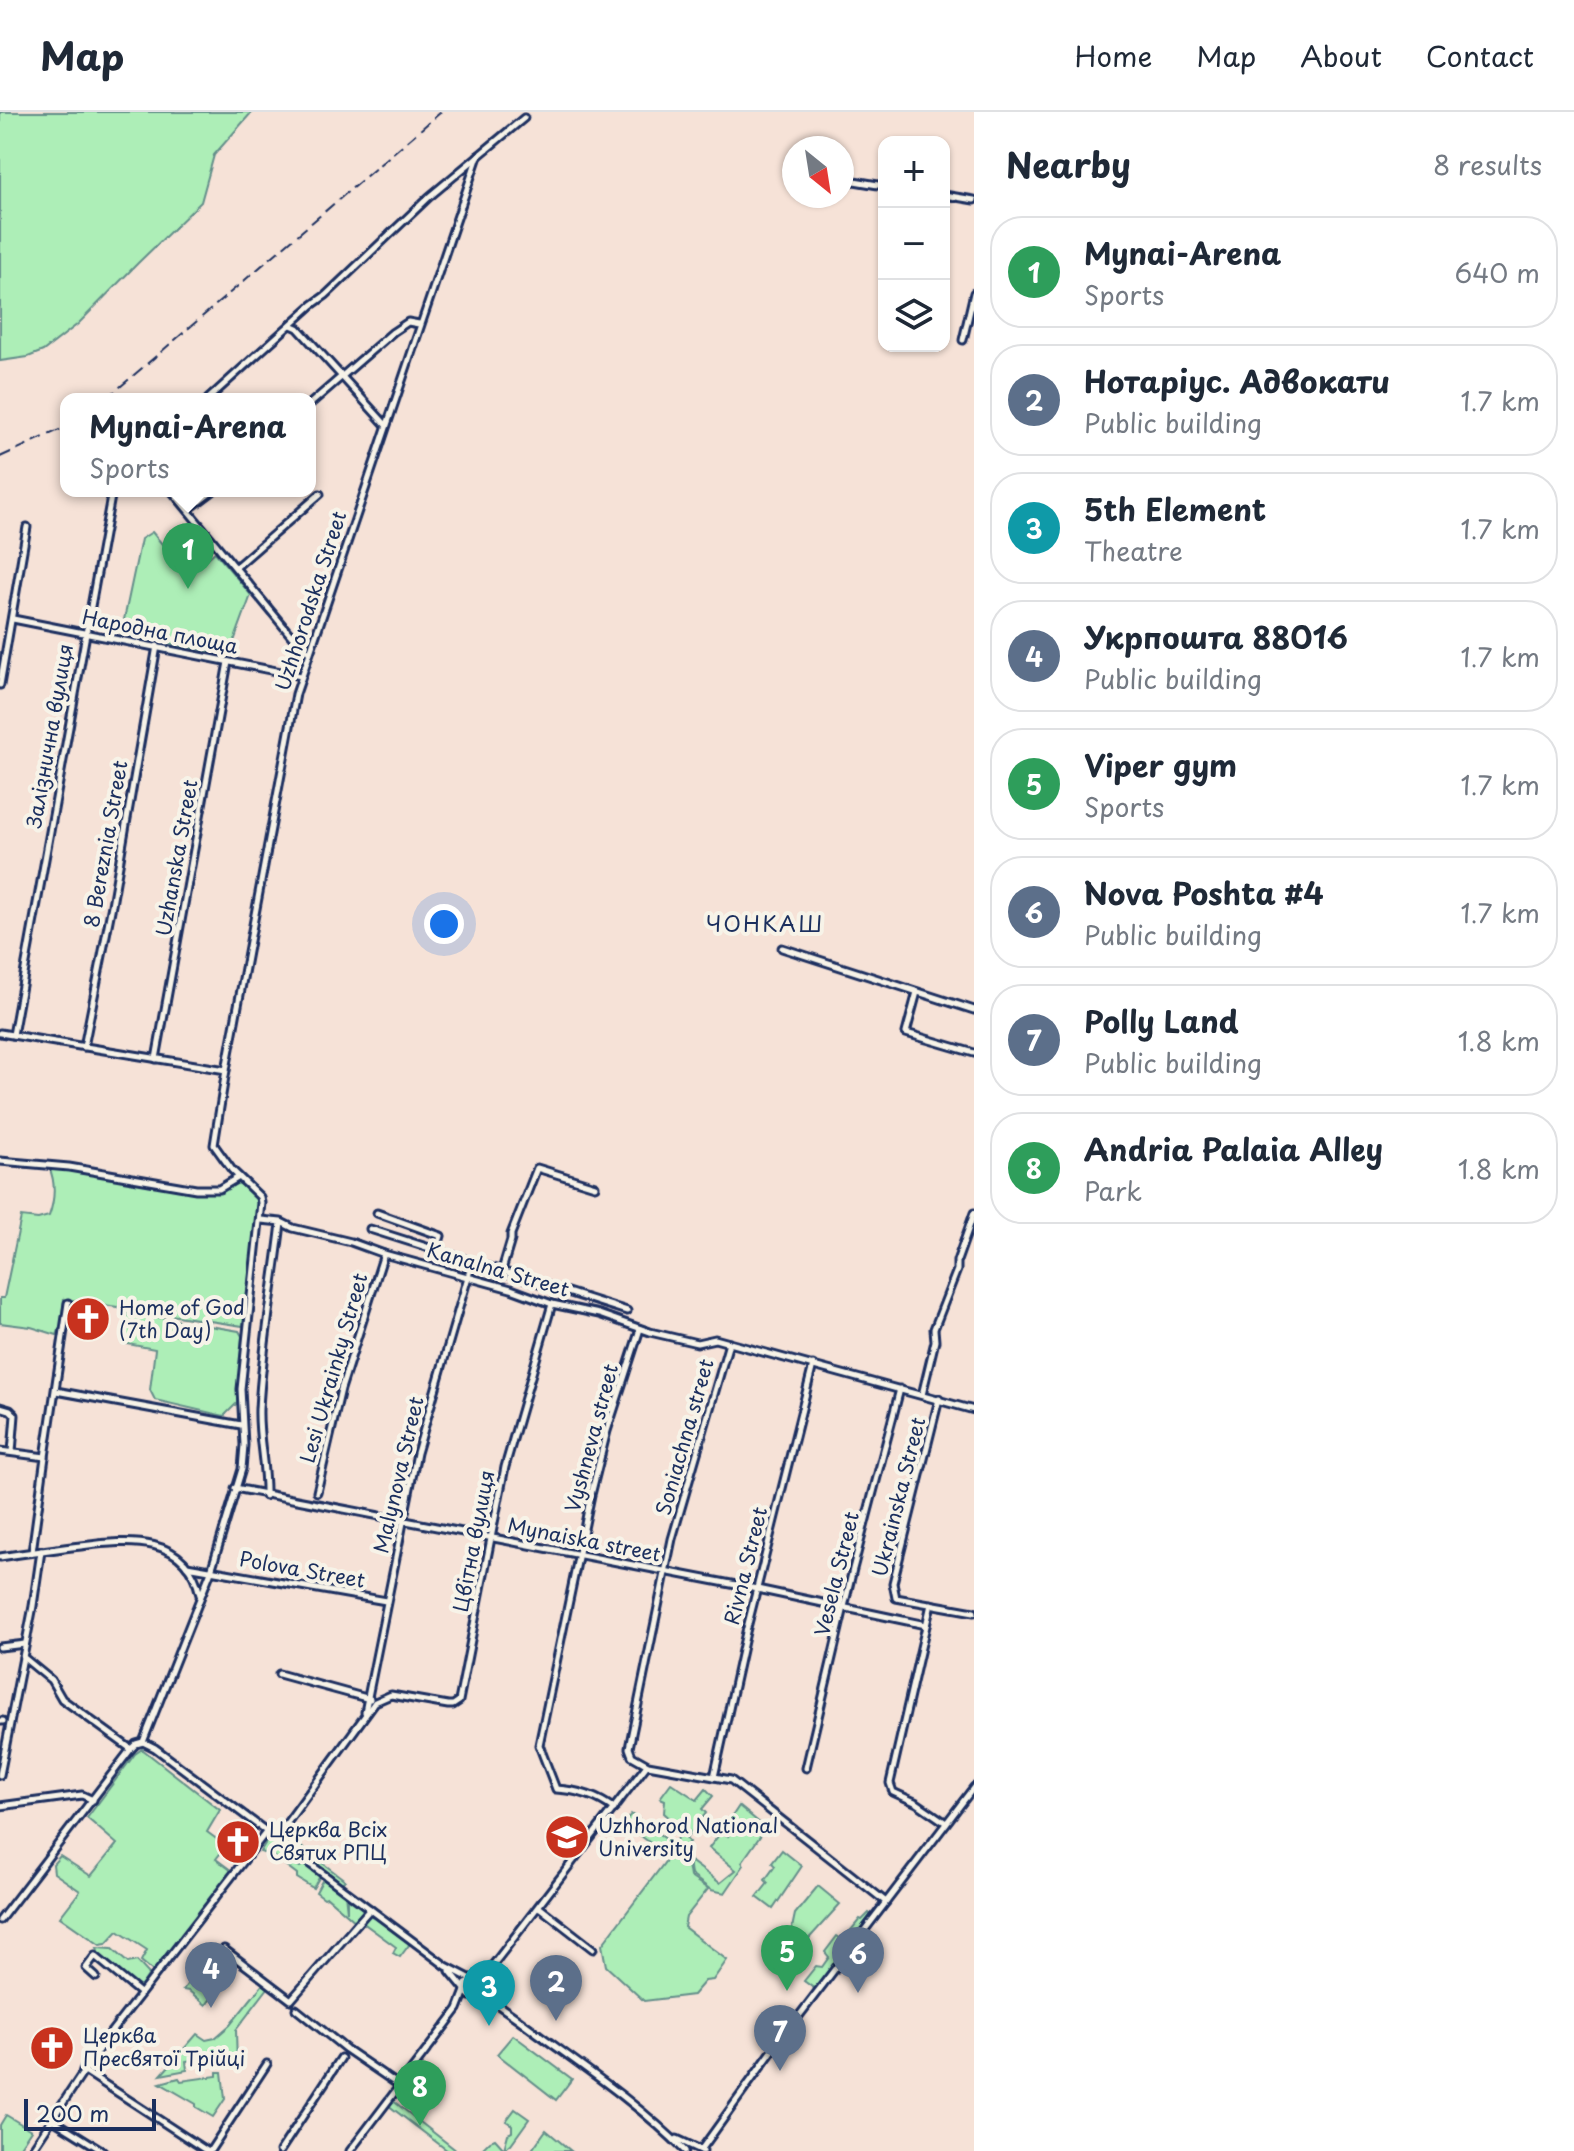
<!DOCTYPE html>
<html lang="en">
<head>
<meta charset="utf-8">
<style>
	body { margin:0; font-family:"Playpen Sans",sans-serif; background:#f6f6f7; color:#1f2937 }
	.controls { position:absolute; right:24px; top:24px; display:grid; overflow:hidden; border-radius:16px; box-shadow:0 2px 6px #0004 }
	.controls button { width:72px; height:72px; display:grid; place-items:center; padding:0; border:0; border-bottom:2px solid #e0e1e3; background:#fff; color:#1f2937; font:40px sans-serif }
	.compass { position:absolute; left:782px; top:24px; width:72px; height:72px; border-radius:50%; background:#fff; box-shadow:0 2px 6px #0004; rotate:150deg }
	.scale { position:absolute; left:24px; bottom:20px; width:132px; box-sizing:border-box; padding-left:8px; border:4px solid #1b2f5e; border-top:0; font-size:22px; line-height:28px; white-space:nowrap; color:#1b2f5e; -webkit-text-stroke:6px #f7f3e8; paint-order:stroke }
	.you { position:absolute; left:444px; top:812px; width:28px; height:28px; margin:-20px; border:6px solid #fff; border-radius:50%; background:#1a73e8; box-shadow:0 0 0 12px #1a73e833 }
	.badge { display:grid; place-items:center; width:52px; height:52px; border-radius:50%; background:#7c3aed; color:#fff; font-size:26px; font-weight:700 }
	.pin { position:absolute; translate:-50% -66px; filter:drop-shadow(0 2px 4px #0008) }
	.pin::after { content:''; position:absolute; top:42px; width:28px; height:24px; background:inherit; clip-path:polygon(0 0,100% 0,50% 100%) }
	.popup { position:absolute; left:60px; top:281px; width:256px; height:104px; box-sizing:border-box; display:grid; place-content:center; border-radius:16px; background:#fff; filter:drop-shadow(0 2px 6px #0005); font-size:26px; white-space:nowrap; color:#747a83 }
	.popup b { font-size:30px; color:#1f2937 }
	.popup::after { content:''; position:absolute; left:50%; top:100%; margin-left:-16px; border:16px solid transparent; border-top-color:#fff }
	.list { margin:0; padding:0; list-style:none }
	h2 { display:flex; justify-content:space-between; align-items:center; height:104px; margin:0; padding:0 32px; font-size:34px }
	h2 small { font-size:26px; font-weight:400; color:#747a83 }
	.list li { display:grid; grid-template-columns:52px 1fr auto; gap:24px; align-items:center; box-sizing:border-box; height:112px; margin:0 16px 16px; padding:0 16px; border:2px solid #e0e1e3; border-radius:32px }
	.list b { display:block; font-size:30px; white-space:nowrap }
	.list p { margin:0; font-size:26px; white-space:nowrap; color:#747a83 }
	.list em { font-size:26px; font-style:normal; color:#747a83 }
	.icon { flex:none; width:44px; height:44px; fill:none; stroke:currentColor; stroke-width:2; stroke-linecap:round; stroke-linejoin:round }
	.map { position:relative; flex:none; width:974px; height:2039px; overflow:hidden }
	header { display:flex; align-items:center; gap:48px; box-sizing:border-box; height:112px; padding:0 40px; background:#fff; border-bottom:2px solid #e0e1e3 }
	header strong { font-size:38px }
	nav { display:flex; gap:44px; margin-inline-start:auto; font-size:28px }
	main { display:flex }
	aside { flex:1; background:#fff }
	.map>svg:first-child { display:block }
	.green { fill:#adeeb7; stroke:#648e8a; stroke-width:2 }
	.lines { fill:none; stroke-linecap:round; stroke-linejoin:round }
	.minor-casing { stroke:#1b2f5e; stroke-width:11 }
	.minor { stroke:#f7f3e8; stroke-width:5 }
	.rail { stroke:#1b2f5e; stroke-width:2; stroke-dasharray:12 6; stroke-linecap:butt }
	.labels { text-anchor:middle; stroke-width:8; stroke-linejoin:round; paint-order:stroke }
	.street-label { font-size:20px; fill:#1b2f5e; stroke:#f7f3e8 }
	.poi-label { font-size:20px; fill:#1b2f5e; stroke:#f7f3e8; text-anchor:start }
	.neighbourhood-label { font-size:22px; letter-spacing:2px; fill:#1b2f5e; stroke:#f7f3e8 }
</style>
</head>
<body>
<header>
<strong>Map</strong>
<nav><a>Home</a><a>Map</a><a>About</a><a>Contact</a></nav>
</header>
<main>
<div class="map">
<svg width="974" height="2039" viewBox="0 0 974 2039">
	<rect width="100%" height="100%" fill="#f6e2d7"/>
	<filter id="ink" filterUnits="userSpaceOnUse"><feTurbulence type="fractalNoise" baseFrequency=".0125" numOctaves="2"/><feDisplacementMap in="SourceGraphic" scale="16" xChannelSelector="R" yChannelSelector="G"/><feConvolveMatrix kernelMatrix="1 2 1 2 8 2 1 2 1" color-interpolation-filters="sRGB"/></filter>
	<g filter="url(#ink)">
		<g class="green">
			<polygon points="0,0 252,0 214,43 201,90 138,151 78,212 43,239 28,245 0,249"/>
			<polygon points="152,420 188,463 215,440 251,483 229,543 121,522 141,427"/>
			<path d="M49 1055 220 1079 237 1071 247 1075 258 1090 243 1214 64 1187 61 1213 57 1223 31 1215 0 1211V1186H4L21 1105 38 1107 49 1104C55 1087 56 1071 49 1055Z"/>
			<polygon points="127,1200 239,1219 242,1224 237,1291 224,1304 155,1288 150,1278 155,1237 122,1231"/>
			<polygon points="142,1637 220,1698 207,1720 226,1734 216,1747 232,1759 154,1860 141,1849 147,1838 118,1819 106,1832 100,1833 60,1805 80,1779 54,1761 53,1752 60,1744 91,1764 117,1732 87,1706 135,1642"/>
			<polygon points="671,1671 697,1688 706,1677 713,1684 702,1697 706,1701 686,1727 689,1730 679,1741 666,1743 624,1711 631,1702 673,1732 683,1718 664,1701 665,1688 660,1686"/>
			<polygon points="739,1694 762,1713 759,1717 763,1720 742,1750 744,1753 725,1781 711,1778 691,1763 689,1748 720,1771 736,1758 709,1736 722,1719 728,1724 731,1720 725,1715"/>
			<polygon points="284,1722 345,1768 341,1772 281,1726"/>
			<polygon points="269,1725 291,1742 288,1746 300,1755 304,1752 320,1764 313,1776 297,1766 297,1762 273,1744 260,1740"/>
			<polygon points="782,1738 802,1754 773,1797 757,1785 768,1771 765,1768 775,1754 772,1751"/>
			<polygon points="681,1744 687,1746 690,1765 708,1777 686,1805 684,1815 727,1848 713,1868 705,1869 693,1883 644,1889 606,1854 602,1833 668,1746"/>
			<polygon points="323,1767 345,1782 347,1800 347,1784 366,1798 356,1810 327,1785 324,1786 316,1780"/>
			<polygon points="818,1774 840,1792 796,1841 783,1832 791,1821 795,1802"/>
			<polygon points="869,1801 871,1803 815,1877 804,1869 816,1854 822,1855 829,1845 825,1840 837,1824 843,1828 860,1807 862,1808"/>
			<polygon points="369,1802 408,1829 409,1833 400,1845 393,1841 396,1835 362,1810"/>
			<polygon points="97,1836 112,1837 128,1851 137,1849 149,1862 139,1878 99,1844"/>
			<polygon points="200,1855 223,1872 206,1893 189,1879 183,1878"/>
			<polygon points="263,1872 268,1876 236,1918 237,1954 231,1950 224,1951 222,1944 186,1949 187,1958 161,1963 197,1922 206,1928 215,1926 230,1913"/>
			<polygon points="513,1923 572,1967 556,1988 497,1942"/>
			<polygon points="217,1960 222,1960 225,1987 213,2005 196,1995 196,1992 160,1971 179,1966 181,1969 217,1964"/>
			<polygon points="392,1988 457,2039 448,2039 388,1993"/>
			<polygon points="515,1997 529,2007 511,2032 503,2038 509,2039 480,2039 490,2029 495,2027 504,2037 508,2022 512,2020 512,2013 506,2009"/>
			<polygon points="6,2003 31,2018 17,2039 0,2039 0,2013"/>
			<polygon points="546,2018 571,2039 531,2039"/>
		</g>
		<g class="lines">
			<g class="minor-casing">
				<g id="minor">
					<polyline points="842,67 884,74"/>
					<polyline points="944,83 974,88"/>
					<polyline points="291,213 298,216 385,312"/>
					<polyline points="963,228 974,181"/>
					<polyline points="208,287 312,193 326,183 429,85 524,6"/>
					<polyline points="310,292 393,220 408,210 419,212"/>
					<polyline points="172,379 293,526 309,540"/>
					<polyline points="189,397 213,379"/>
					<polyline points="236,455 320,382"/>
					<polyline points="13,507 301,564"/>
					<polyline points="0,573 27,415"/>
					<polyline points="782,836 974,898"/>
					<polyline points="917,880 906,921 974,941"/>
					<polyline points="0,921 226,958"/>
					<polyline points="13,923 112,379"/>
					<polyline points="84,935 112,793 157,534"/>
					<polyline points="156,947 228,550"/>
					<polyline points="0,1049 69,1055 196,1077 219,1077 239,1065"/>
					<polyline points="377,1101 441,1124 436,1139"/>
					<polyline points="261,1108 281,1110 293,1116 351,1130 384,1142 511,1177 552,1192 599,1202 650,1220 697,1231 715,1227 974,1298"/>
					<polyline points="370,1117 627,1199"/>
					<polyline points="502,1158 511,1128 511,1122 537,1056 595,1074"/>
					<polyline points="729,1231 672,1427 629,1636 632,1644 648,1653 731,1668 886,1790"/>
					<polyline points="56,1279 241,1313"/>
					<polyline points="922,1283 935,1229 934,1217 957,1158 957,1149 974,1101"/>
					<polyline points="939,1287 893,1471 896,1486 974,1500"/>
					<polyline points="0,1295 10,1298 15,1303 12,1340"/>
					<polyline points="0,1339 45,1345 32,1440"/>
					<polyline points="45,1345 68,1191"/>
					<polyline points="235,1376 757,1477 926,1513"/>
					<polyline points="317,1380 341,1277 384,1142"/>
					<path d="M265 1384C266 1355 258 1327 259 1297 262 1235 274 1173 281 1111"/>
					<path d="M0 1445C27 1441 54 1437 81 1434 129 1428 187 1422 200 1483"/>
					<polyline points="187,1454 386,1489"/>
					<polyline points="931,1492 890,1671 893,1680 917,1691 946,1711"/>
					<polyline points="0,1535 25,1532"/>
					<polyline points="23,1545 51,1568 62,1587 131,1637"/>
					<polyline points="279,1562 370,1587"/>
					<polyline points="365,1600 417,1341 472,1151"/>
					<polyline points="0,1609 3,1609"/>
					<polyline points="143,1630 155,1636 446,1854 479,1871 498,1893"/>
					<polyline points="806,1656 853,1457 900,1277"/>
					<polyline points="0,1663 33,1494 41,1439"/>
					<polyline points="714,1665 746,1520 813,1253"/>
					<polyline points="0,1694 82,1683 93,1688"/>
					<path d="M614 1697C597 1684 577 1678 556 1677L539 1633 591 1383 607 1319 640 1217"/>
					<polyline points="276,1726 375,1590 391,1583 448,1593 453,1593 459,1589 505,1355 552,1192"/>
					<polyline points="539,1795 593,1837"/>
					<polyline points="0,1808 131,1637 136,1632 143,1630 211,1459 242,1357 244,1333 241,1277 261,1091 260,1085 232,1058 214,1033 226,958 296,582 478,44"/>
					<polyline points="224,1837 291,1888 370,1797"/>
					<polyline points="450,1859 464,1876"/>
					<polyline points="96,1865 86,1856 95,1844 140,1881"/>
					<polyline points="472,1869 466,1872 465,1879 470,1884 478,1883"/>
					<polyline points="479,1871 647,1653"/>
					<path d="M476 1884 498 1893 518 1907C574 1949 636 1989 685 2039"/>
					<polyline points="296,1897 346,1937 400,1974"/>
					<polyline points="83,1958 207,2039"/>
					<polyline points="50,2006 103,2039"/>
					<polyline points="677,2027 703,2039"/>
					<polyline points="701,2038 773,1938 974,1675"/>
					<polyline points="31,2039 104,1929 267,1719"/>
					<polyline points="210,2039 267,1952"/>
					<polyline points="280,2039 341,1946"/>
					<polyline points="350,2039 458,1897 465,1879"/>
				</g>
			</g>
			<use href="#minor" class="minor"/>
			<g class="rail">
				<polyline points="106,287 441,0"/>
				<polyline points="0,345 66,315"/>
			</g>
		</g>
	</g>
	<defs>
		<g id="church-disc" transform="scale(2.3)"><circle r="9.5" fill="#c8321e" stroke="#f7f3e8"/><path d="M-1.2-6h2.4v3.5h3.3v2.4h-3.3V6h-2.4V-.1h-3.3v-2.4h3.3Z" fill="#fff"/></g>
		<g id="university-disc" transform="scale(2.3)"><circle r="9.5" fill="#c8321e" stroke="#f7f3e8"/><path d="M0-5L7-2L0 1L-7-2ZM-4 1L0 2.5L4 1V4Q0 6-4 4Z" fill="#fff"/></g>
	</defs>
	<g fill-rule="evenodd">
		<use href="#church-disc" x="88" y="1207"/>
		<use href="#university-disc" x="567" y="1725"/>
		<use href="#church-disc" x="238" y="1730"/>
		<use href="#church-disc" x="52" y="1936"/>
	</g>
	<g class="labels">
		<g class="street-label">
			<text transform="translate(311 489) rotate(-72)" y="7">Uzhhorodska Street</text>
			<text transform="translate(160 520) rotate(11)" y="7">Народна площа</text>
			<text transform="translate(50 624) rotate(-80)" y="7">Залізнична вулиця</text>
			<text transform="translate(106 732) rotate(-80)" y="7">8 Bereznia Street</text>
			<text transform="translate(177 746) rotate(-80)" y="7">Uzhanska Street</text>
			<text transform="translate(498 1158) rotate(16)" y="7">Kanalna Street</text>
			<text transform="translate(334 1256) rotate(-74)" y="7">Lesi Ukrainky Street</text>
			<text transform="translate(685 1325) rotate(-74)" y="7">Soniachna street</text>
			<text transform="translate(592 1326) rotate(-75)" y="7">Vyshneva street</text>
			<text transform="translate(399 1363) rotate(-77)" y="7">Malynova Street</text>
			<text transform="translate(899 1385) rotate(-76)" y="7">Ukrainska Street</text>
			<text transform="translate(584 1428) rotate(11)" y="7">Mynaiska street</text>
			<text transform="translate(474 1429) rotate(-79)" y="7">Цвітна вулиця</text>
			<text transform="translate(746 1454) rotate(-76)" y="7">Rivna Street</text>
			<text transform="translate(302 1458) rotate(10)" y="7">Polova Street</text>
			<text transform="translate(837 1462) rotate(-76)" y="7">Vesela Street</text>
		</g>
		<g class="poi-label">
			<text x="119" y="1203">Home of God<tspan x="119" dy="23">(7th Day)</tspan></text>
			<text x="598" y="1721">Uzhhorod National<tspan x="598" dy="23">University</tspan></text>
			<text x="269" y="1725">Церква Всіх<tspan x="269" dy="23">Святих РПЦ</tspan></text>
			<text x="83" y="1931">Церква<tspan x="83" dy="23">Пресвятої Трійці</tspan></text>
		</g>
		<g class="neighbourhood-label">
			<text x="765" y="820">ЧОНКАШ</text>
		</g>
	</g>
</svg>
<div class="controls">
<button>+</button>
<button>−</button>
<button><svg class="icon" aria-label="layers" viewBox="0 0 24 24"><path d="M12 4l9 5-9 5-9-5zM3 14l9 5 9-5"/></svg></button>
</div>
<svg class="compass" viewBox="-18 -18 36 36"><path d="M0-13l5 13h-10z" fill="#e53935"/><path d="M0 13l5-13h-10z" fill="#747a83"/></svg>
<div class="scale">200 m</div>
<div class="you"></div>
<div class="pin badge" style="left:188px;top:477px;background:#2e9e5b">1</div>
<div class="popup"><b>Mynai-Arena</b>Sports</div>
<div class="pin badge" style="left:556px;top:1909px;background:#5c6f8a">2</div>
<div class="pin badge" style="left:489px;top:1914px;background:#0f9aa8">3</div>
<div class="pin badge" style="left:211px;top:1896px;background:#5c6f8a">4</div>
<div class="pin badge" style="left:787px;top:1879px;background:#2e9e5b">5</div>
<div class="pin badge" style="left:858px;top:1881px;background:#5c6f8a">6</div>
<div class="pin badge" style="left:780px;top:1959px;background:#5c6f8a">7</div>
<div class="pin badge" style="left:420px;top:2014px;background:#2e9e5b">8</div>
</div>
<aside>
<h2>Nearby<small>8 results</small></h2>
<ul class="list">
<li><span class="badge" style="background:#2e9e5b">1</span><div><b>Mynai-Arena</b><p>Sports</p></div><em>640 m</em></li>
<li><span class="badge" style="background:#5c6f8a">2</span><div><b>Нотаріус. Адвокати</b><p>Public building</p></div><em>1.7 km</em></li>
<li><span class="badge" style="background:#0f9aa8">3</span><div><b>5th Element</b><p>Theatre</p></div><em>1.7 km</em></li>
<li><span class="badge" style="background:#5c6f8a">4</span><div><b>Укрпошта 88016</b><p>Public building</p></div><em>1.7 km</em></li>
<li><span class="badge" style="background:#2e9e5b">5</span><div><b>Viper gym</b><p>Sports</p></div><em>1.7 km</em></li>
<li><span class="badge" style="background:#5c6f8a">6</span><div><b>Nova Poshta #4</b><p>Public building</p></div><em>1.7 km</em></li>
<li><span class="badge" style="background:#5c6f8a">7</span><div><b>Polly Land</b><p>Public building</p></div><em>1.8 km</em></li>
<li><span class="badge" style="background:#2e9e5b">8</span><div><b>Andria Palaia Alley</b><p>Park</p></div><em>1.8 km</em></li>
</ul>
</aside>
</main>
</body>
</html>
